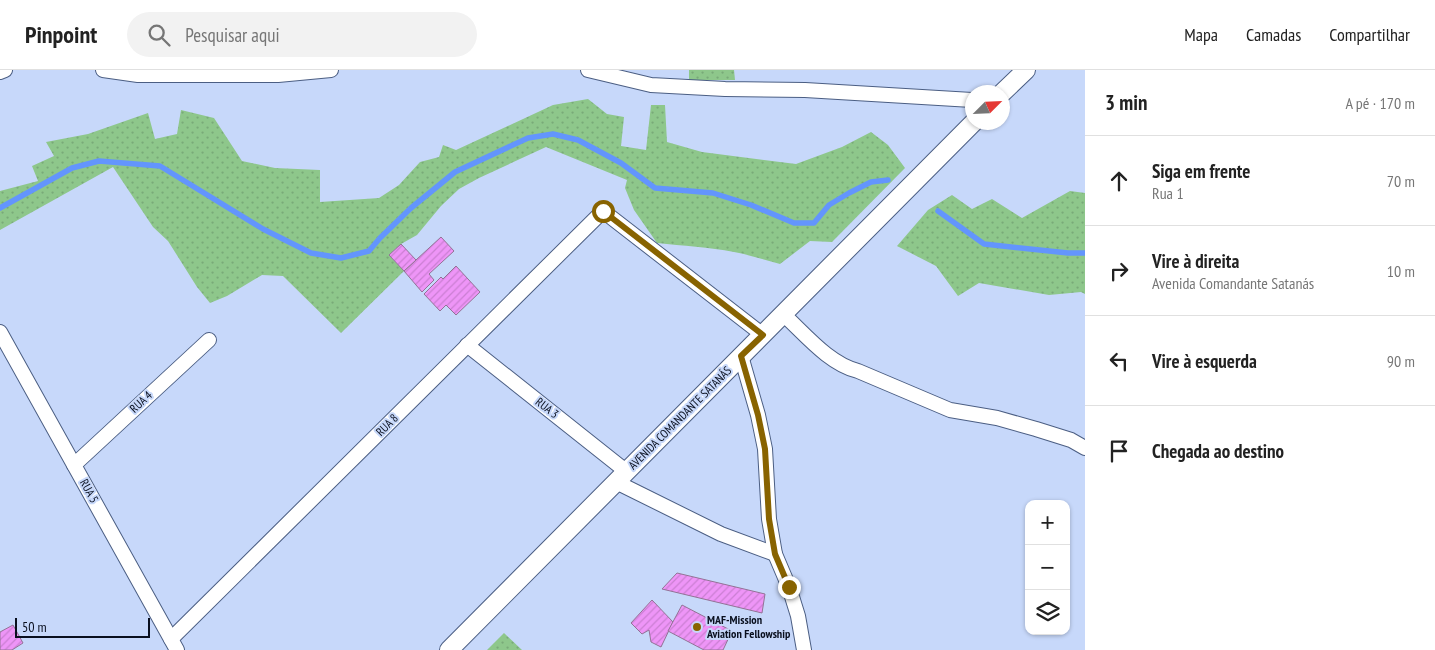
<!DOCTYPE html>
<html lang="pt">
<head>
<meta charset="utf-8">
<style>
	body { margin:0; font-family:"PT Sans Narrow",sans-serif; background:#f2f2f2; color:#222 }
	.controls { position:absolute; right:15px; bottom:15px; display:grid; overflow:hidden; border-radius:10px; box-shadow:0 1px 4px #0004 }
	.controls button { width:45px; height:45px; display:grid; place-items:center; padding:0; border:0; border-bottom:1px solid #e0e0e0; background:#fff; color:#222; font:25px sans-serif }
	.compass { position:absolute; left:965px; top:15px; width:45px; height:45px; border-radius:50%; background:#fff; box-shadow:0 1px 4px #0004; rotate:66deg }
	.scale { position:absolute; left:15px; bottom:12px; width:135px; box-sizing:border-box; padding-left:5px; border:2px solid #090f1e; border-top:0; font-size:14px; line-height:18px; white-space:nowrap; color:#090f1e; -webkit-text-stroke:4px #c7d8fa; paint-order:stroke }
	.stop { position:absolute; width:15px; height:15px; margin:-11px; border:4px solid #886300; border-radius:50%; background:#fff }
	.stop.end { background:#886300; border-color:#fff; box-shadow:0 1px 5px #0008 }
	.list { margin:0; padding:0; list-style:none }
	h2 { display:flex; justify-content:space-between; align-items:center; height:65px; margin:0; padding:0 20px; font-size:21px }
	h2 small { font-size:16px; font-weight:400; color:#767676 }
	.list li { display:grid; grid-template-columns:32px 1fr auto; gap:15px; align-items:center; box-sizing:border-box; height:90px; padding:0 20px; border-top:1px solid #e0e0e0 }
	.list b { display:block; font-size:19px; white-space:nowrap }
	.list p { margin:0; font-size:16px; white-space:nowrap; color:#767676 }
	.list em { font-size:16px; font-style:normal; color:#767676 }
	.icon { flex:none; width:28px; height:28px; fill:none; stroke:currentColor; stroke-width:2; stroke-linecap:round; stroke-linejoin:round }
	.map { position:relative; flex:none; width:1085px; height:580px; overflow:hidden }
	header { display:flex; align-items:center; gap:30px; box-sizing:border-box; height:70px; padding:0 25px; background:#fff; border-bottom:1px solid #e0e0e0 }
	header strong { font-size:24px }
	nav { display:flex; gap:28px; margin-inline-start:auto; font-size:18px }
	.search { width:350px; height:45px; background:#f2f2f2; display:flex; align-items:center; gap:12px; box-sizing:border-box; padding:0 18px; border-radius:28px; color:#767676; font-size:19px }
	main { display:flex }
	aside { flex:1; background:#fff }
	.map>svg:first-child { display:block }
	.green { fill:url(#green-dots) }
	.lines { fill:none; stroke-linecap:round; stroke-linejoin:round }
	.stream { stroke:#6395fd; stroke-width:5.5 }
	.building { fill:url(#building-hatch); stroke:#937396 }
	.minor-casing { stroke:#4b5e83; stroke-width:16 }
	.tertiary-casing { stroke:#4b5e83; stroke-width:20 }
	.minor { stroke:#fff; stroke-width:14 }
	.tertiary { stroke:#fff; stroke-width:18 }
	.route { stroke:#886300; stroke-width:6 }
	.poi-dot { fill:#886300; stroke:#c7d8fa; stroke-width:2 }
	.labels { text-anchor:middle; stroke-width:4; stroke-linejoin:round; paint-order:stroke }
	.street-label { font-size:12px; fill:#090f1e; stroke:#c7d8fa }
	.poi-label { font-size:12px; font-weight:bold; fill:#090f1e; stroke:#c7d8fa; text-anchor:start }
</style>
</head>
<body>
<header>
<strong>Pinpoint</strong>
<div class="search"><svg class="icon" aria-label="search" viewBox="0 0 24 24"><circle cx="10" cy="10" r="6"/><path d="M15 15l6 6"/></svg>Pesquisar aqui</div>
<nav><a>Mapa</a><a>Camadas</a><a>Compartilhar</a></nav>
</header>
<main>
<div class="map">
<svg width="1085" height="580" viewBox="0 0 1085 580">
	<defs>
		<pattern id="green-dots" width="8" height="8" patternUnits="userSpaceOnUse" patternTransform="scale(1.25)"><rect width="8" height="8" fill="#8ec78b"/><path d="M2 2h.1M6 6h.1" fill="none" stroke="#79aa78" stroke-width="1.8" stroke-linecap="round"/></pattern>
		<pattern id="building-hatch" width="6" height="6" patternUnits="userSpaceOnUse" patternTransform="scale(1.25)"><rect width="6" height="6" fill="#ee95f7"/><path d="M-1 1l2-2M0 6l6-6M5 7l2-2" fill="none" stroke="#cb7fd3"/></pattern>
	</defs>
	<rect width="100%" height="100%" fill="#c7d8fa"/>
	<g class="green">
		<polygon points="689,0 734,0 735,10 689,10"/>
		<path d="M588 29 607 44 624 47 621 76 646 80 651 35H665L667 72 702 82 796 94 842 77 871 62 888 75 905 98 832 172 810 171 780 194C765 190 750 185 734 182 709 177 683 176 657 173L634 140 625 118 627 110 546 77 479 108 459 119 441 136 417 165 401 174 389 185 404 201 341 263 283 206 262 205 227 226 210 233 197 217 168 171 153 157 113 97 0 160V121L38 111 32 96 54 86 46 72 88 64 148 43 155 69 177 64 181 40 214 48 242 91 275 98 320 100V132L379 128 399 115 420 92 439 87 443 75 456 80 553 35Z"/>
		<polygon points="1070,121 1085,123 1085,224 1081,222 1049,225 979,213 958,226 936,196 897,176 928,140 952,125 972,139 992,129 1022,148"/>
		<polygon points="504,563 522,580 487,580"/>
	</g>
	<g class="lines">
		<g class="stream">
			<polyline points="0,138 72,98 99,91 160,96 263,159 311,183 341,188 369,181 380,168 411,138 455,102 528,68 553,64 578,70 621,93 655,118 713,123 751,135 794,153 814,153 829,135 849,123 871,112 888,110"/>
			<polyline points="938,141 984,174 1068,183 1085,183"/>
		</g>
	</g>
	<g class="building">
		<polygon points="441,167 454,181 429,204 434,210 422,222 404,201"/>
		<polygon points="401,174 416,190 404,201 389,185"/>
		<polygon points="456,196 480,222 456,245 446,235 440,241 424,224 441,207 443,209"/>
		<polygon points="677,503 765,524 762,543 662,519"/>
		<polygon points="652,530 673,552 661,577 651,572 649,560 642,564 631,553"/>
		<polygon points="682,535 732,561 723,580 704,580 668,561"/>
		<polygon points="13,555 23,573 12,580 0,580 0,562"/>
	</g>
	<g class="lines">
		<g class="minor-casing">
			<g id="minor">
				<polyline points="103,0 138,5 278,5 331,0"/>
				<polyline points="588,0 651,15 725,19 805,20 972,30"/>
				<polyline points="0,2 5,0"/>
				<path d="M783 244C805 264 829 294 858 301L950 340 997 348 1036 359 1071 370 1085 378"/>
				<polyline points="0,262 177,580"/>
				<polyline points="467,275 627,402"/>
				<polyline points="741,286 758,345 765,379 769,449 775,484 789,517 798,546 804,580"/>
				<polyline points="74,395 209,270"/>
				<polyline points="616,412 721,464 775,484"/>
				<polyline points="171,569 603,141 763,265"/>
			</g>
		</g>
		<g class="tertiary-casing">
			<g id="tertiary">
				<polyline points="1002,23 1026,0"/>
				<polyline points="449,580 974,52"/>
			</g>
		</g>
		<use href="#minor" class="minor"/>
		<use href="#tertiary" class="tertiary"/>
	</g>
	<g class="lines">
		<polyline class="route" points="603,141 763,265 741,286 758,345 765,379 769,449 775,484 789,517"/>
	</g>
	<circle class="poi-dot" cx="697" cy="557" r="5"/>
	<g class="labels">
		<g class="street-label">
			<text transform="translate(141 332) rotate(-43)" y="4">RUA 4</text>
			<text transform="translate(547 338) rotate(38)" y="4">RUA 3</text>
			<text transform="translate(680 348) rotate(-45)" y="4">AVENIDA COMANDANTE SATANÁS</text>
			<text transform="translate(387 355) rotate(-45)" y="4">RUA 8</text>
			<text transform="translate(89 421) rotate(61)" y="4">RUA 5</text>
		</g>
		<g class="poi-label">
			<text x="707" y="554">MAF-Mission<tspan x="707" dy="14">Aviation Fellowship</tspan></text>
		</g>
	</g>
</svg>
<div class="controls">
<button>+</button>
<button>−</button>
<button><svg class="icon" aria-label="layers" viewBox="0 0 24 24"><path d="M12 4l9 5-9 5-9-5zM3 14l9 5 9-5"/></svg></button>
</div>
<svg class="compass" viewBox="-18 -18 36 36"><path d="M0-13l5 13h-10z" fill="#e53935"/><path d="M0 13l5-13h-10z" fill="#767676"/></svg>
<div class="scale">50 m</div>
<div class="stop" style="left:603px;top:141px"></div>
<div class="stop end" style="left:789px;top:517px"></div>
</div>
<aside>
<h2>3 min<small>A pé · 170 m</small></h2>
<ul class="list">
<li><svg class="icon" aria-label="ahead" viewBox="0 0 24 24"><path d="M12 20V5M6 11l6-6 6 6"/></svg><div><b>Siga em frente</b><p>Rua 1</p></div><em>70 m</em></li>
<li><svg class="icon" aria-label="right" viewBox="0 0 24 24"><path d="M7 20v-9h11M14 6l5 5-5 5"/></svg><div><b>Vire à direita</b><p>Avenida Comandante Satanás</p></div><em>10 m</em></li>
<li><svg class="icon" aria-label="left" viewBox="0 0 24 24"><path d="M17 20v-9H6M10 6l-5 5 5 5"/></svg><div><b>Vire à esquerda</b></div><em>90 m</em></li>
<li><svg class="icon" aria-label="arrive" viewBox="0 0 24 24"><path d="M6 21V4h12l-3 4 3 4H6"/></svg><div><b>Chegada ao destino</b></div></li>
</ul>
</aside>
</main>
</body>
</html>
